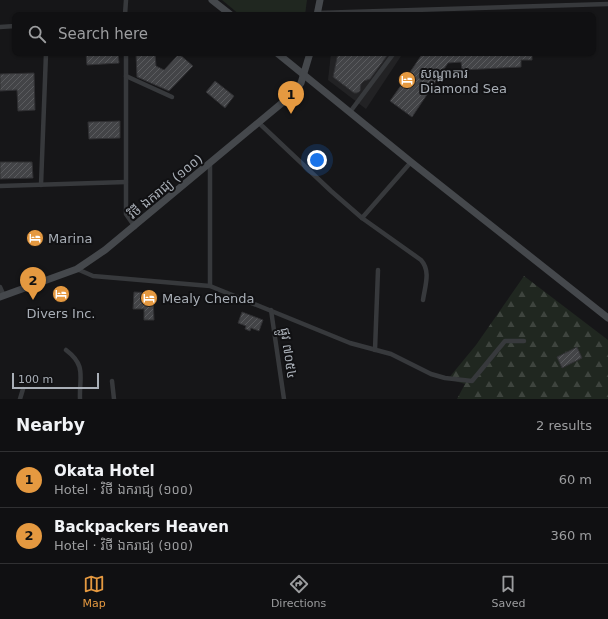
<!DOCTYPE html>
<html lang="en">
<head>
<meta charset="utf-8">
<style>
	body { margin:0; font-family:"DejaVu Sans","Noto Sans Khmer",sans-serif; background:#19191b; color:#f1f3f6 }
	.scale { position:absolute; left:12px; bottom:10px; width:87px; box-sizing:border-box; padding-left:4px; border:2px solid #a9afb7; border-top:0; font-size:11px; line-height:14px; white-space:nowrap; color:#a9afb7; -webkit-text-stroke:3px #111113; paint-order:stroke }
	.you { position:absolute; left:317px; top:160px; width:14px; height:14px; margin:-10px; border:3px solid #fff; border-radius:50%; background:#1a73e8; box-shadow:0 0 0 6px #1a73e833 }
	.badge { display:grid; place-items:center; width:26px; height:26px; border-radius:50%; background:#e59940; color:#111; font-size:13px; font-weight:700 }
	.pin { position:absolute; translate:-50% -33px; filter:drop-shadow(0 1px 2px #0008) }
	.pin::after { content:''; position:absolute; top:21px; width:14px; height:12px; background:inherit; clip-path:polygon(0 0,100% 0,50% 100%) }
	.list { margin:0; padding:0; list-style:none }
	h2 { display:flex; justify-content:space-between; align-items:center; height:52px; margin:0; padding:0 16px; font-size:17px }
	h2 small { font-size:13px; font-weight:400; color:#9c9d9f }
	.list li { display:grid; grid-template-columns:26px 1fr auto; gap:12px; align-items:center; box-sizing:border-box; height:56px; padding:0 16px; border-top:1px solid #303032 }
	.list b { display:block; font-size:15px; white-space:nowrap }
	.list p { margin:0; font-size:13px; white-space:nowrap; color:#9c9d9f }
	.list em { font-size:13px; font-style:normal; color:#9c9d9f }
	.icon { flex:none; width:22px; height:22px; fill:none; stroke:currentColor; stroke-width:2; stroke-linecap:round; stroke-linejoin:round }
	.map { position:relative; flex:none; width:608px; height:399px; overflow:hidden }
	.search { position:absolute; background:#101012; box-shadow:0 1px 3px #0004; left:12px; right:12px; top:12px; height:44px; display:flex; align-items:center; gap:10px; box-sizing:border-box; padding:0 14px; border-radius:8px; color:#9c9d9f; font-size:15px }
	.sheet { height:164px; background:#101012 }
	nav { display:flex; justify-content:space-around; align-items:center; box-sizing:border-box; height:56px; border-top:1px solid #303032; background:#101012; font-size:11px; color:#9c9d9f }
	nav a { display:grid; justify-items:center; gap:2px }
	nav .on { color:#e59940 }
	.map>svg:first-child { display:block }
	.built { fill:#222224 }
	.green { fill:#202720 }
	.forest { fill:url(#forest-firs) }
	.building { fill:url(#building-hatch); stroke:#303033 }
	.lines { fill:none; stroke-linecap:round; stroke-linejoin:round }
	.street { stroke:#37393c; stroke-width:4.5 }
	.secondary { stroke:#45484c; stroke-width:7 }
	.labels { text-anchor:middle; stroke-width:4; stroke-linejoin:round; paint-order:stroke }
	.poi-label { font-size:13px; fill:#a9afb7; stroke:#111113; text-anchor:start }
	.street-label { font-size:13px; fill:#a9afb7; stroke:#111113 }
</style>
</head>
<body>
<div class="map">
<svg width="608" height="399" viewBox="0 0 608 399">
	<defs>
		<pattern id="forest-firs" width="22" height="20" patternUnits="userSpaceOnUse"><rect width="22" height="20" fill="#202720"/><path d="M5 1l3.5 6h-7zM16 11l3.5 6h-7z" fill="#3e443e"/></pattern>
		<pattern id="building-hatch" width="6" height="6" patternUnits="userSpaceOnUse"><rect width="6" height="6" fill="#434447"/><path d="M-1 1l2-2M0 6l6-6M5 7l2-2" fill="none" stroke="#5b5c5f"/></pattern>
	</defs>
	<rect width="100%" height="100%" fill="#161618"/>
	<polygon class="built" points="331,53 403,53 366,109 328,80"/>
	<polygon class="green" points="222,0 307,0 305,15 240,15"/>
	<polygon class="forest" points="524,276 608,340 608,399 457,399 465,384 448,379 476,345"/>
	<g class="building">
		<polygon points="86,53 118,53 119,63 87,65"/>
		<polygon points="136,53 155,53 156,66 164,70 179,54 193,66 169,91 137,77"/>
		<polygon points="338,53 389,53 370,79 364,81 361,84 360,91 357,93 354,93 333,77"/>
		<polygon points="423,53 532,53 532,60 521,60 521,67 462,70 461,62 448,63 412,117 390,101 402,84 398,81 404,72 408,75"/>
		<polygon points="34,73 35,110 18,111 17,90 0,91 0,74"/>
		<polygon points="215,81 234,96 225,108 206,92"/>
		<polygon points="120,121 120,138 89,139 88,122"/>
		<polygon points="0,162 32,162 33,178 0,179"/>
		<polygon points="134,292 153,293 154,320 144,320 144,309 133,309"/>
		<polygon points="242,312 263,320 259,331 251,328 250,331 245,329 246,326 238,323"/>
		<polygon points="577,347 582,358 562,368 557,357"/>
	</g>
	<g class="lines">
		<g class="street">
			<polyline points="317,13 608,4"/>
			<polyline points="125,15 126,0"/>
			<polyline points="0,27 15,26"/>
			<polyline points="126,53 126,214 135,227"/>
			<polyline points="126,76 172,97"/>
			<polyline points="350,112 394,53"/>
			<path d="M259 123 331 191 362 218 421 260C431 271 425 286 423 300"/>
			<polyline points="210,164 210,286"/>
			<polyline points="41,185 46,53"/>
			<polyline points="0,186 126,182"/>
			<polyline points="362,218 411,162"/>
			<polyline points="77,269 93,276 210,286 350,343 391,354 431,374 445,378 472,381 505,341 524,341"/>
			<polyline points="0,287 4,296"/>
			<polyline points="271,310 284,399"/>
			<path d="M66 350C87 366 79 377 80 399"/>
			<polyline points="375,350 378,270"/>
			<polyline points="112,381 114,399"/>
			<polyline points="20,399 23,389"/>
		</g>
		<g class="secondary">
			<polyline points="212,0 231,15"/>
			<polyline points="317,15 320,0"/>
			<polyline points="277,53 411,162 608,318"/>
			<polyline points="0,297 77,269 105,250 294,93 301,83 310,53"/>
		</g>
	</g>
	<defs>
		<g id="hotel-disc" transform="scale(0.9)"><circle r="9.5" fill="#e59940" stroke="#111113"/><path d="M-6-4.5h1.5V1H6V5H4.5V3h-9V5H-6ZM-4 0a1.8 1.8 0 1 1 3.6 0ZM.5 0V-2.5h3Q6-2.5 6 0Z" fill="#fff"/></g>
	</defs>
	<g fill-rule="evenodd">
		<use href="#hotel-disc" x="407" y="80"/>
		<use href="#hotel-disc" x="35" y="238"/>
		<use href="#hotel-disc" x="61" y="294"/>
		<use href="#hotel-disc" x="149" y="298"/>
	</g>
	<g class="labels">
		<g class="poi-label">
			<text x="420" y="78">សណ្ឋាគារ<tspan x="420" dy="15">Diamond Sea</tspan></text>
			<text x="48" y="243">Marina</text>
			<text x="162" y="303">Mealy Chenda</text>
			<text x="61" y="318" text-anchor="middle">Divers Inc.</text>
		</g>
		<g class="street-label">
			<text transform="translate(165 186) rotate(-40)" y="5">វិថី ឯករាជ្យ (១០០)</text>
			<text transform="translate(289 353) rotate(82)" y="5">ផ្លូវ ៧០៥៤</text>
		</g>
	</g>
</svg>
<div class="scale">100 m</div>
<div class="you"></div>
<div class="pin badge" style="left:291px;top:114px">1</div>
<div class="pin badge" style="left:33px;top:300px">2</div>
<div class="search"><svg class="icon" aria-label="search" viewBox="0 0 24 24"><circle cx="10" cy="10" r="6"/><path d="M15 15l6 6"/></svg>Search here</div>
</div>
<section class="sheet">
<h2>Nearby<small>2 results</small></h2>
<ul class="list">
<li><span class="badge">1</span><div><b>Okata Hotel</b><p>Hotel · វិថី ឯករាជ្យ (១០០)</p></div><em>60 m</em></li>
<li><span class="badge">2</span><div><b>Backpackers Heaven</b><p>Hotel · វិថី ឯករាជ្យ (១០០)</p></div><em>360 m</em></li>
</ul>
</section>
<nav>
<a class="on"><svg class="icon" aria-label="map" viewBox="0 0 24 24"><path d="M3 6l6-2 6 2 6-2v14l-6 2-6-2-6 2zM9 4v14M15 6v14"/></svg>Map</a>
<a><svg class="icon" aria-label="directions" viewBox="0 0 24 24"><path d="M12 3l9 9-9 9-9-9zM9 14v-3h6M13 9l2 2-2 2"/></svg>Directions</a>
<a><svg class="icon" aria-label="saved" viewBox="0 0 24 24"><path d="M7 4h10v16l-5-4-5 4z"/></svg>Saved</a>
</nav>
</body>
</html>
